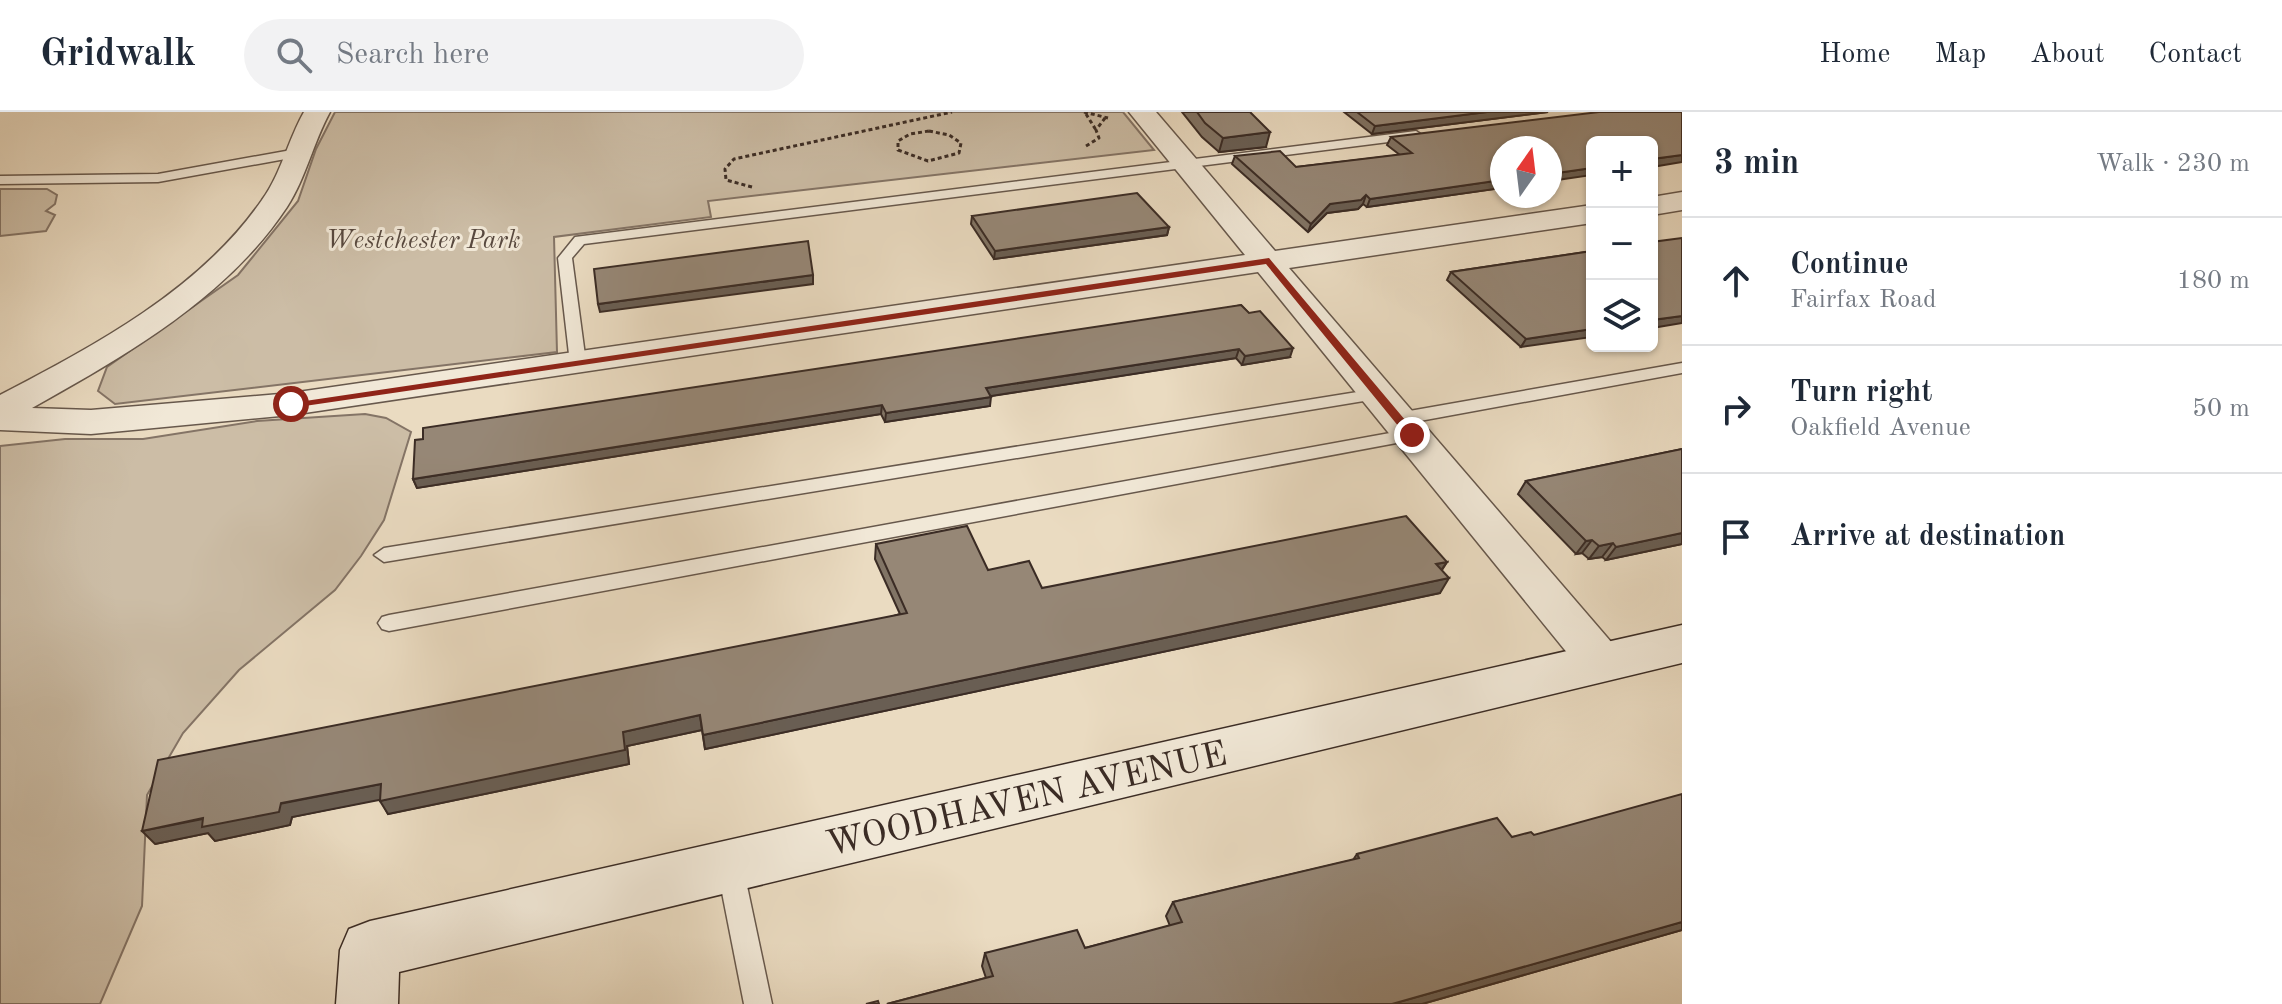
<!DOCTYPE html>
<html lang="en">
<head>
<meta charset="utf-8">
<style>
	body { margin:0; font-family:"Old Standard TT",serif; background:#f2f2f3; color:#1f2937 }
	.controls { position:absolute; right:24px; top:24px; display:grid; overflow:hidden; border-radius:12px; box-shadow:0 2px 6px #0004 }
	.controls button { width:72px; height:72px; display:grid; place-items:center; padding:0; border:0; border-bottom:2px solid #e0e1e3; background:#fff; color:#1f2937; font:40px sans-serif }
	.compass { position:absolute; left:1490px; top:24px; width:72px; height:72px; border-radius:50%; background:#fff; box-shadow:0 2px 6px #0004; rotate:14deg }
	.stop { position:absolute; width:24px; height:24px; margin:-18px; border:6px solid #8f2418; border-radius:50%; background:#fff }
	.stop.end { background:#8f2418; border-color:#fff; box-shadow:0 2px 8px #0008 }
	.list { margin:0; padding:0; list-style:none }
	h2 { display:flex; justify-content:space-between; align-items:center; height:104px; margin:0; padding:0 32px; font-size:34px }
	h2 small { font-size:26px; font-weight:400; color:#747a83 }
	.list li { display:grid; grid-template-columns:52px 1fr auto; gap:24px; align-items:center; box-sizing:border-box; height:128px; padding:0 32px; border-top:2px solid #e0e1e3 }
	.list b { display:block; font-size:30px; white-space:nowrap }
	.list p { margin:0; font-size:26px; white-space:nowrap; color:#747a83 }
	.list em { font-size:26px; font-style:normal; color:#747a83 }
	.icon { flex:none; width:44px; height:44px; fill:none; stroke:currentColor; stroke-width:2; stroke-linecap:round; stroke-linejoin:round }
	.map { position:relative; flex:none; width:1682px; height:892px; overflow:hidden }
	header { display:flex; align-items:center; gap:48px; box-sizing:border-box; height:112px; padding:0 40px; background:#fff; border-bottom:2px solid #e0e1e3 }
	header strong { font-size:38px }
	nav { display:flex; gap:44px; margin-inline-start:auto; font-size:28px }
	.search { width:560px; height:72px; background:#f2f2f3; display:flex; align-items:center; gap:20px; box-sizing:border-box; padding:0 28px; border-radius:44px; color:#747a83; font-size:30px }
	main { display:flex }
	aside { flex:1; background:#fff }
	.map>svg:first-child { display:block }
	.green { fill:#ccbda6; stroke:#847466; stroke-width:2 }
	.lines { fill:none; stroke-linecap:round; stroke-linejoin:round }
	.lane-casing { stroke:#67584c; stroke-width:3 }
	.street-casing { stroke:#67584c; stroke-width:3 }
	.secondary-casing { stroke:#3b2c25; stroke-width:3 }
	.path { stroke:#3b2c25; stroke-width:3; stroke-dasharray:4 3; stroke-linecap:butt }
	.lane { fill:#f1e8d7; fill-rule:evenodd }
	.street { fill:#f1e8d7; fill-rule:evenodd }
	.secondary { fill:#f1e8d7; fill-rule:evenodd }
	.wall { fill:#817465; stroke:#3b2c25; stroke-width:2 }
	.shaded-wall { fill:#695e53; stroke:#3b2c25; stroke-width:2 }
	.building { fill:#968776; stroke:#3b2c25; stroke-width:2 }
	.route { fill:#8f2418 }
	.labels { text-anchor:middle; stroke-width:6; stroke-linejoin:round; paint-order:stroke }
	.far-park-label { font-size:26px; font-style:italic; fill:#58493f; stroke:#f1e8d7 }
	.near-street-label { font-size:36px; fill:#3b2c25; stroke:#f1e8d7 }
</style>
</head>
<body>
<header>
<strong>Gridwalk</strong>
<div class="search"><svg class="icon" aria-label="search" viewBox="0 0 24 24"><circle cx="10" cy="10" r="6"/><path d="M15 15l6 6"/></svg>Search here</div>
<nav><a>Home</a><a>Map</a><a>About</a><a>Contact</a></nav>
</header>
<main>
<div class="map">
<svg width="1682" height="892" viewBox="0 0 1682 892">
	<rect width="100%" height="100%" fill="#eadbc1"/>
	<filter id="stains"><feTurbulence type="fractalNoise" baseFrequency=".0025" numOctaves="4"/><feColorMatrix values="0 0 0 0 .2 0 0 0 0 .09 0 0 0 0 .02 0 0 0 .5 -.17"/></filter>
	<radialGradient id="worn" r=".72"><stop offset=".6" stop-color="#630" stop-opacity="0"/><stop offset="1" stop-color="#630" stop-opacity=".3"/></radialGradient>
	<g class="green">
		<polygon points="335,0 1123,0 1154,38 708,89 711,105 554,125 557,240 115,292 98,279 107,255 238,163 298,89 316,37"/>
		<polygon points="0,77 47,77 57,83 55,92 46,99 55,103 46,119 0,124"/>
		<polygon points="365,302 386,306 411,320 384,408 361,444 335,478 239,558 183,621 147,683 142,794 100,892 0,892 0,334 65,327 143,327 257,309"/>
	</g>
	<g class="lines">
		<g class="lane-casing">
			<g id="lane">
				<polygon points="1416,19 1422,23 1420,26 584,132 572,146 586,251 578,256 570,251 558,146 575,125"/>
				<polygon points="297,37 302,38 302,44 158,70 0,72 0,64 158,62"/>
				<polygon points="1682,251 1682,261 1398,313 1389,307 1398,301"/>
				<polygon points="1376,277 1385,282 1382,286 384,450 374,443 384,436"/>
				<polygon points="1412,317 1421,323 1418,327 389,519 382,517 378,511 382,505 389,503"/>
				<polygon points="730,743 739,747 743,755 772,892 744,892 717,755 721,747"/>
			</g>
		</g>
		<g class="street-casing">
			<g id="street">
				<path d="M304 0H330C313 31 306 66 287 95 227 186 125 244 32 296L91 298 291 281 1245 143 1129 0H1156L1275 139 1592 93V111L1289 156 1618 538 1625 551 1618 564 1602 569 1586 564 1258 160 291 303 91 322 0 318V283C94 234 200 178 262 88 281 62 288 28 304 0Z"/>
				<polygon points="1682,80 1682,98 1652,103 1652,85"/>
			</g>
		</g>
		<g class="secondary-casing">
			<polygon id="secondary" points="1682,513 1682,551 399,860 398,892 336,892 340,838 349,817 370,809"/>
		</g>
		<g class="path">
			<polyline points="1084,0 1108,6"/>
			<polyline points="1086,2 1096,18"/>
			<polygon points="929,19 949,23 961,31 959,41 928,49 898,38 898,29 910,22"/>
			<polyline points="1086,34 1099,26 1096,18 1105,6"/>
			<polyline points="752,75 726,68 725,57 734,47 952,0"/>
		</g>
		<use href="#lane" class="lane"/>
		<use href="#street" class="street"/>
		<use href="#secondary" class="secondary"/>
	</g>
	<g class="wall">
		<polygon points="1182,0 1250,0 1266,35 1219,40 1202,25"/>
		<polygon points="1344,0 1548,0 1372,22"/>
		<polygon points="1391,25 1502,36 1502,76 1367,95 1363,92 1358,97 1327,101 1308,120 1232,52 1235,44 1296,55 1400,43 1387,33"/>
		<polygon points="972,104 1169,115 1167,123 994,147 971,112"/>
		<polygon points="1592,139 1521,235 1447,168 1451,160"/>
		<polygon points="1241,193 1290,245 1242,253 1236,246 990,284 990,294 885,310 881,302 417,376 413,367"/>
		<polygon points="1682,337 1682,432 1606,448 1602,445 1589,447 1582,441 1576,442 1518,382 1526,369"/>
		<polygon points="876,432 988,458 1042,476 1447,450 1442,458 1440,481 705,637 702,618 627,634 629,652 388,702 380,687 292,705 290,713 215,729 208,721 155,732 900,502 875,447"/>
		<polygon points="1534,723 1682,818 1422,892 887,892 986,866 982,854 985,841 1085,836 1170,814 1166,804 1173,790 1353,748 1357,742 1512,725"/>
	</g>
	<g class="shaded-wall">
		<polygon points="1487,0 1548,0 1372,22 1375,14"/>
		<polygon points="1270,20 1266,35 1219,40 1223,26"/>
		<polygon points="1682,43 1682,50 1652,55 1652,47"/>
		<polygon points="1592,56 1592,63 1550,69 1550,62"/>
		<polygon points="1502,68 1502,76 1367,95 1370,87"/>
		<polygon points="1366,83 1363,92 1358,97 1327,101 1308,120 1311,112 1330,92"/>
		<polygon points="1169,115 1167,123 994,147 995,139"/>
		<polygon points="813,163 813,172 600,200 598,192"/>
		<polygon points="1682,204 1682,211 1652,216 1652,208"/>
		<polygon points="1592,217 1592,225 1521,235 1526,227"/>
		<polygon points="1293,236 1290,245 1242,253 1245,244"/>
		<polygon points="1239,237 1236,246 985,285 986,276"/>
		<polygon points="991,285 990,294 885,310 886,301"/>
		<polygon points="882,293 881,302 417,376 413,367"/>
		<polygon points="1682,421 1682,432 1606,448 1616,435"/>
		<polygon points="1592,428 1582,441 1576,442 1586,429"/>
		<polygon points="1613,431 1602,445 1589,447 1599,434"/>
		<polygon points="1447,450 1437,464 1436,452"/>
		<polygon points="1449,466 1440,481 705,637 703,623"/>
		<polygon points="700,603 702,618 627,634 629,652 388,702 380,689 623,620"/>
		<polygon points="381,672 389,686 292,705 290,713 215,729 208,721 155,732 142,719"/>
		<polygon points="1682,810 1682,818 1422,892 1392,892"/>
	</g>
	<g class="building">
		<polygon points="1197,0 1250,0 1270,20 1223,26 1205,11"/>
		<polygon points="1357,0 1487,0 1375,14"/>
		<polygon points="1599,0 1682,0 1682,43 1652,47 1652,30 1592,30 1592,56 1550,62 1550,36 1502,36 1502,68 1370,87 1366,83 1361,88 1330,92 1311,112 1235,44 1280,39 1296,55 1412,41 1391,25"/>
		<polygon points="1137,81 1169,115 995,139 972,104"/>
		<polygon points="1682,126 1682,204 1652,208 1652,130"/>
		<polygon points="808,129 813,163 598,192 594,157"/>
		<polygon points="1592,139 1592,217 1526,227 1451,160"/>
		<polygon points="1241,193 1249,201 1260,199 1293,236 1245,244 1239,237 986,276 991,285 886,301 882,293 413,367 415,328 423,327 423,316"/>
		<polygon points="1682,337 1682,421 1616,435 1613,431 1599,434 1592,428 1586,429 1526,369"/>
		<polygon points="1406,404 1447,450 1436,452 1449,466 703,623 700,603 623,620 625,638 380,689 381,672 281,691 279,700 202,715 203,706 142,719 158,648 907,501 876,432 967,414 988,458 1029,449 1042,476"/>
		<polygon points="1682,682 1682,810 1392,892 887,892 993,864 985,841 1077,818 1085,836 1182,810 1173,790 1359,746 1357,742 1497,706 1512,725 1531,720 1534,723"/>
		<polygon points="878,889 879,892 866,892"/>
	</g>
	<polygon class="route" points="1269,146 1416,321 1416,326 1408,326 1266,152 291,296 285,292"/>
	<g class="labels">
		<g class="far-park-label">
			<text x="423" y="136">Westchester Park</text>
		</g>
		<g class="near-street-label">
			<text transform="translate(1026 685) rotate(-13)" y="13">WOODHAVEN AVENUE</text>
		</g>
	</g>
	<rect width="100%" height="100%" filter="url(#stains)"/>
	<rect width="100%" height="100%" fill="url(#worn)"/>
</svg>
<div class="controls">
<button>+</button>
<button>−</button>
<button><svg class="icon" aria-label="layers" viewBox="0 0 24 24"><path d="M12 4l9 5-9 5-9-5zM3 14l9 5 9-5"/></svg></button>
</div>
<svg class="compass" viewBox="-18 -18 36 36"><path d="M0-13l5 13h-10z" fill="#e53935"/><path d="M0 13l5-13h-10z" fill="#747a83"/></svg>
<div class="stop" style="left:291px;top:292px"></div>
<div class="stop end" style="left:1412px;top:323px"></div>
</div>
<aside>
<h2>3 min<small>Walk · 230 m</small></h2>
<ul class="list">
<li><svg class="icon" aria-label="ahead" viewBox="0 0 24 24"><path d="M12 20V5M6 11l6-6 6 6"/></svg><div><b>Continue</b><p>Fairfax Road</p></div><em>180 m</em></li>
<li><svg class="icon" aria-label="right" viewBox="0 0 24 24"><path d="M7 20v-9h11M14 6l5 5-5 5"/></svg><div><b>Turn right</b><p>Oakfield Avenue</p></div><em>50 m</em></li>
<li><svg class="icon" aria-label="arrive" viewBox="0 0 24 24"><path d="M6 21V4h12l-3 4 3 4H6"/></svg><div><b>Arrive at destination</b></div></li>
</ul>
</aside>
</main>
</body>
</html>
